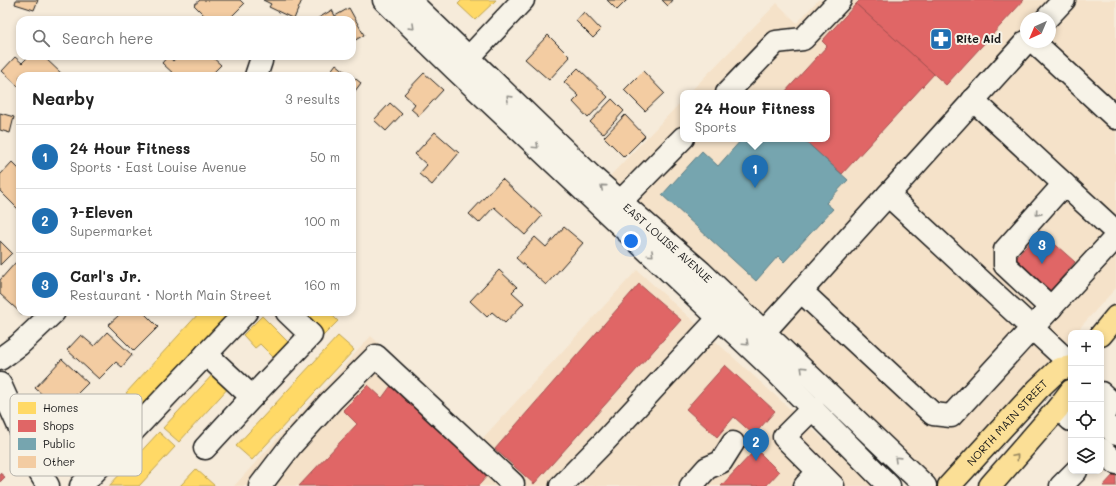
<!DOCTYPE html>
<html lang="en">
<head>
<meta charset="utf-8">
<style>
	body { margin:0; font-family:Mali,sans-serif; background:#f2f2f2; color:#222 }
	.controls { position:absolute; right:12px; bottom:12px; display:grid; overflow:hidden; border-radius:8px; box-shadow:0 2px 6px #0003 }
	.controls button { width:36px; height:36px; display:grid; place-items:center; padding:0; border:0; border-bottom:1px solid #e0e0e0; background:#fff; color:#222; font:20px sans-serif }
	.compass { position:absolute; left:1020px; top:12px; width:36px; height:36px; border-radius:50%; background:#fff; box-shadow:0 2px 6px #0003; rotate:224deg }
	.you { position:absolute; left:631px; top:241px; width:14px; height:14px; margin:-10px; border:3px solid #fff; border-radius:50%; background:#1a73e8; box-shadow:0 0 0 6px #1a73e833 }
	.badge { display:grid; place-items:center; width:26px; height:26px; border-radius:50%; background:#1f6fb2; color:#fff; font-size:13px; font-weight:700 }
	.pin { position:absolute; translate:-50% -33px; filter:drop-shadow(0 1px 2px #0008) }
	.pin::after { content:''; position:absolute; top:21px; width:14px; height:12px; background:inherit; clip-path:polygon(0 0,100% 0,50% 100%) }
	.popup { position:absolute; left:680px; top:90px; width:150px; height:52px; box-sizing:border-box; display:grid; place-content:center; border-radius:8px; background:#fff; filter:drop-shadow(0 1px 3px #0005); font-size:13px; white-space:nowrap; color:#767676 }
	.popup b { font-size:15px; color:#222 }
	.popup::after { content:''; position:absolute; left:50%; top:100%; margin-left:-8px; border:8px solid transparent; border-top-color:#fff }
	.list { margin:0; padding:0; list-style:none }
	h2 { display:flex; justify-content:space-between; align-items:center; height:52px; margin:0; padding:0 16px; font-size:17px }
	h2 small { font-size:13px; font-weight:400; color:#767676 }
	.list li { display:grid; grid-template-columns:26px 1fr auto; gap:12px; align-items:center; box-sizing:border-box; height:64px; padding:0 16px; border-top:1px solid #e0e0e0 }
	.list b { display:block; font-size:15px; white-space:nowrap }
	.list p { margin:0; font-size:13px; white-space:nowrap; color:#767676 }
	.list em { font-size:13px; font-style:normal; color:#767676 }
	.icon { flex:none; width:22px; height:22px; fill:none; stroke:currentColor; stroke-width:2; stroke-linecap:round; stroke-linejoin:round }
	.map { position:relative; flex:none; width:1116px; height:486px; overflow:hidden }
	.search { position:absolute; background:#fff; box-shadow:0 2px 6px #0003; left:16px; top:16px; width:340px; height:44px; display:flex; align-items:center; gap:10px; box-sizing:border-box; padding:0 14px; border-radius:12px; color:#767676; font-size:15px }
	.panel { position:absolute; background:#fff; box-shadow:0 2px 6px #0003; left:16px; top:72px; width:340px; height:244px; border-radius:12px }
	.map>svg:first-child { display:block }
	.built { fill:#f5e2c9; fill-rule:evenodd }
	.homes { fill:#ffd966; stroke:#bba050 }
	.shops { fill:#e06666; stroke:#a55050 }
	.public { fill:#76a5af; stroke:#5b7c83 }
	.building { fill:#f3cca2; stroke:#1c1c1c }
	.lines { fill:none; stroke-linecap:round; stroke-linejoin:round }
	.minor-casing { stroke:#1c1c1c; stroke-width:25 }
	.major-casing { stroke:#1c1c1c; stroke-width:25 }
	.minor { stroke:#f7f3e8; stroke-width:22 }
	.major { stroke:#fbdf96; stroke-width:22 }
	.oneway { stroke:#94928c }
	.oneway2 { stroke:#97875f }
	.labels { text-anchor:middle; stroke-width:4; stroke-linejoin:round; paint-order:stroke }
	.poi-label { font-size:11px; font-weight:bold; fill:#1c1c1c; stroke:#f7f3e8; text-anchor:start }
	.street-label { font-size:11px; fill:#1c1c1c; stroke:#f7f3e8 }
	.key { fill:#f7f3e8; stroke:#b5b2ab; stroke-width:1 }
	.key-label { font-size:11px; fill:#1c1c1c }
</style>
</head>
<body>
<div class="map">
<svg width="1116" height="486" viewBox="0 0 1116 486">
	<rect width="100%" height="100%" fill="#f6ebda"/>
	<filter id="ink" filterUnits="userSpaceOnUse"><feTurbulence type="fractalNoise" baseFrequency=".025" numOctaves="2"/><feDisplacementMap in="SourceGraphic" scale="8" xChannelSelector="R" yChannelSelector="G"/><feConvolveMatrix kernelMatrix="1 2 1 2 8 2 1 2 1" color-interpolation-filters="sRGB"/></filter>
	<g filter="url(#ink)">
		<g class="built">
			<path d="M818 0H1116V288L1075 333H1071V337L935 485 606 180 683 100V139H827V93H689L777 3 797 23ZM1026 18H1050V42H1026Z"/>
			<polygon points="637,270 875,486 234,486 371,336 480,441"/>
		</g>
		<g class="homes">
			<polygon points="462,0 496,0 475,20 458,4"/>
			<polygon points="200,312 230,312 142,408 126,393"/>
			<polygon points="299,312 329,312 338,321 323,336"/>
			<polygon points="262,316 294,348 279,363 260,344 255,348 243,335"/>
			<polygon points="338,336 354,350 252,460 236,446"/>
			<polygon points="215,372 230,386 179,442 163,428"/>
			<polygon points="122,398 138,413 87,468 70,453"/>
			<polygon points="159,432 175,447 139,486 109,486"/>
			<polygon points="196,469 215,486 180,486"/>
		</g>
		<g class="shops">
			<polygon points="860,0 1024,0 946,85 856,4"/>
			<polygon points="856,4 934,74 842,174 803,139 827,139 827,93 784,93 827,46 822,41"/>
			<polygon points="1040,231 1075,262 1044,298 1009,266"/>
			<polygon points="639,284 681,320 534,484 495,449"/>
			<polygon points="725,365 775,411 754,435 734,417 717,437 686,409"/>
			<polygon points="393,383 489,474 478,486 299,486 357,424 343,410 368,385 382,398"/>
			<polygon points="756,449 779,472 766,486 721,486"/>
			<polygon points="0,473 5,477 0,482"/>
			<polygon points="1114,474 1116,476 1116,486 1103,486"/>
		</g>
		<polygon class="public" points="742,139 803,139 848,180 826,203 833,209 784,262 778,256 756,281 662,195 702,151 718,166"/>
		<g class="building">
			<polygon points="16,0 38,0 34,10 15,4"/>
			<polygon points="200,0 240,0 244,4 228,20 209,20 194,5"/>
			<polygon points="263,0 302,0 294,19 269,7 271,4"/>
			<polygon points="607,0 627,0 617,10"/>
			<polygon points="662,0 673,0 668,6"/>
			<polygon points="349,8 364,35 352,42 352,20 315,20 332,10 335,16"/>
			<polygon points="584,12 601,30 593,38 576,21"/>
			<polygon points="548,35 570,57 549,80 525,59"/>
			<polygon points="29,56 43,56 64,76 20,76 20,88 2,71 15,57 22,63"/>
			<polygon points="168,56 173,61 178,56 211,56 221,65 210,76 176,76 162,63"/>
			<polygon points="336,64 351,76 327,76"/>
			<polygon points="578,68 608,97 588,118 573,102 579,96 564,82"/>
			<polygon points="643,71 664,93 645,111 624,90"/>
			<polygon points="424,73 443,90 419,116 411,109 415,104 404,94"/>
			<polygon points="352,76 361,83 352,95"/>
			<polygon points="612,99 624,111 603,134 590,122"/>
			<polygon points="390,103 402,114 386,131 374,120"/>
			<polygon points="0,113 14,117 10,133 0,130"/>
			<polygon points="625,115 645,136 624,157 604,137"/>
			<polygon points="435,132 459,153 432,185 419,174 427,165 415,154"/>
			<polygon points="12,162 20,170 20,211 0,191 0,175"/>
			<polygon points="502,179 542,216 525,235 494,207 479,223 469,214"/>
			<polygon points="564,227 583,243 546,285 516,258 535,237 546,247"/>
			<polygon points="0,241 12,253 0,265"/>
			<polygon points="16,262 20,266 20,312 24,312 22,314 0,294 0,280"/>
			<polygon points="499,270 517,287 512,292 524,303 505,323 492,312 487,317 470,301"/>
			<polygon points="115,312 143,312 158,327 134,351 108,325 119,315"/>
			<polygon points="107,332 132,355 122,367 116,362 99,379 67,350 81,335 94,346"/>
			<polygon points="62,359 88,383 74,397 83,405 69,419 35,388"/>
		</g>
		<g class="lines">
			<g class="minor-casing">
				<g id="minor">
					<polyline points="384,0 456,70 776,372 889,486"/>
					<path id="s1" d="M409 0 590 175 701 272 925 486"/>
					<polyline points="1047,18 1064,0"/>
					<polyline points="1034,42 1116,118"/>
					<polyline points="458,69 523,0"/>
					<polyline points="256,76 261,61"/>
					<polyline points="727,93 776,42 803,39 840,0"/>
					<polyline points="973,100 1116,232"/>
					<polyline points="888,195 1071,364"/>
					<polyline points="620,202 683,138"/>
					<polyline points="801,291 933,414 951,416 1116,237"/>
					<polyline points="1051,308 1005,265 1005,250 1064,184"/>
					<polyline points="764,332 1026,42"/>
					<polyline points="206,354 252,397 311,335 287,312"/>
					<polyline points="0,359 19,345 54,312"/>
					<polyline points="0,384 39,471 48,486"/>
					<polyline points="1101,393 1112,403 1101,416"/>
					<polyline points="813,408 784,437 833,486"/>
					<polyline points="1058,408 1071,420"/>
					<polyline points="1101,420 1116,434"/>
					<polyline points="205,448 252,397"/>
					<polyline points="1101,449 1116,463"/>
					<polyline points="81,486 246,312"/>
					<polyline points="260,486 292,444 331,401 376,356 513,484"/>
					<polyline points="561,486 605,441 719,318"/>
					<polyline points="691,486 707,468 721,462 733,443"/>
					<polyline points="805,486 818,472"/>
					<polyline points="1061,486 1076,471"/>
				</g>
			</g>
			<g class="major-casing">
				<g id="major">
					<polyline points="1101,335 1116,317"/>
					<path id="s2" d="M949 486 1038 389 1059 369 1071 367"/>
					<polyline points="990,486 1058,408 1071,391"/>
				</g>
			</g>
			<use href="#minor" class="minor"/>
			<use href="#major" class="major"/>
		</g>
		<defs><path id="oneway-chevron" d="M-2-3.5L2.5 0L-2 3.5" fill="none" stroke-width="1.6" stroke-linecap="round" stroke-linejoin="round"/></defs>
		<g class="oneway">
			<use href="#oneway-chevron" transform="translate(412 27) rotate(44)"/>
			<use href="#oneway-chevron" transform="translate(509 98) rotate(-136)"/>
			<use href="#oneway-chevron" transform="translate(536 146) rotate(43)"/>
			<use href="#oneway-chevron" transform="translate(603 187) rotate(-139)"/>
			<use href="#oneway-chevron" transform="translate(1038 213) rotate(132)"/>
			<use href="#oneway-chevron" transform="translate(651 254) rotate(43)"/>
			<use href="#oneway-chevron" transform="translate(746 343) rotate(43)"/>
			<use href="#oneway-chevron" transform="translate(803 369) rotate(-136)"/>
			<use href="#oneway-chevron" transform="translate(897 459) rotate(-136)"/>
		</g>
		<use class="oneway2" href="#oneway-chevron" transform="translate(1016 457) rotate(-49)"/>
	</g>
	<defs>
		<g id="pharmacy-square" transform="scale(1.15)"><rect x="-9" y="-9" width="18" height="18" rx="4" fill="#1f6fb2" stroke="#f7f3e8"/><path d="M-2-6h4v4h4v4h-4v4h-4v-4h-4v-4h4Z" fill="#fff"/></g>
	</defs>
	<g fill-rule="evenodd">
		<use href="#pharmacy-square" x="941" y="39"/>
	</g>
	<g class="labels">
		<g class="poi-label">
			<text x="956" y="43">Rite Aid</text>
		</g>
		<g class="street-label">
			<text dy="4" stroke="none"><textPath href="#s1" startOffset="355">EAST LOUISE AVENUE</textPath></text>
			<text dy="4" stroke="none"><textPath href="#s2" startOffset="86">NORTH MAIN STREET</textPath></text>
		</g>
	</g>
	<rect x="10" y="394" width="132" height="82" rx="6" class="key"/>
	<rect x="18" y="402" width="18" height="12" fill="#ffd966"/>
	<rect x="18" y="420" width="18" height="12" fill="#e06666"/>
	<rect x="18" y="438" width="18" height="12" fill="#76a5af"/>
	<rect x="18" y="456" width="18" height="12" fill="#f3cca2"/>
	<g class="key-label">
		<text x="43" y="412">Homes</text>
		<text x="43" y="430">Shops</text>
		<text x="43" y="448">Public</text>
		<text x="43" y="466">Other</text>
	</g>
</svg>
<div class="controls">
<button>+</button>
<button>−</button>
<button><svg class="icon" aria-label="locate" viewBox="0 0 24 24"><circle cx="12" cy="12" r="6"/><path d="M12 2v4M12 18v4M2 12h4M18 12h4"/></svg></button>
<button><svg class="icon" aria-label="layers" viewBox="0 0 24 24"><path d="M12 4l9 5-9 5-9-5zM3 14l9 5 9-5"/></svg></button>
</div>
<svg class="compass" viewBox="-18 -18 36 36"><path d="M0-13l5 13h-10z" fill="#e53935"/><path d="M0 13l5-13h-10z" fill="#767676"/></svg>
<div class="you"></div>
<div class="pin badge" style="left:755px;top:188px">1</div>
<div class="popup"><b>24 Hour Fitness</b>Sports</div>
<div class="pin badge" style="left:756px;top:461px">2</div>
<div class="pin badge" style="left:1042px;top:264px">3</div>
<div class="search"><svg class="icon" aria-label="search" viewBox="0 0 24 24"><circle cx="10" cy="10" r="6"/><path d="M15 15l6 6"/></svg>Search here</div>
<section class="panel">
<h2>Nearby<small>3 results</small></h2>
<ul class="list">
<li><span class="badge">1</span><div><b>24 Hour Fitness</b><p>Sports · East Louise Avenue</p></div><em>50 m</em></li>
<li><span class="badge">2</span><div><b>7-Eleven</b><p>Supermarket</p></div><em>100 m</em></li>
<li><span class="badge">3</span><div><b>Carl's Jr.</b><p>Restaurant · North Main Street</p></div><em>160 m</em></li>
</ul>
</section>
</div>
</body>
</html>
